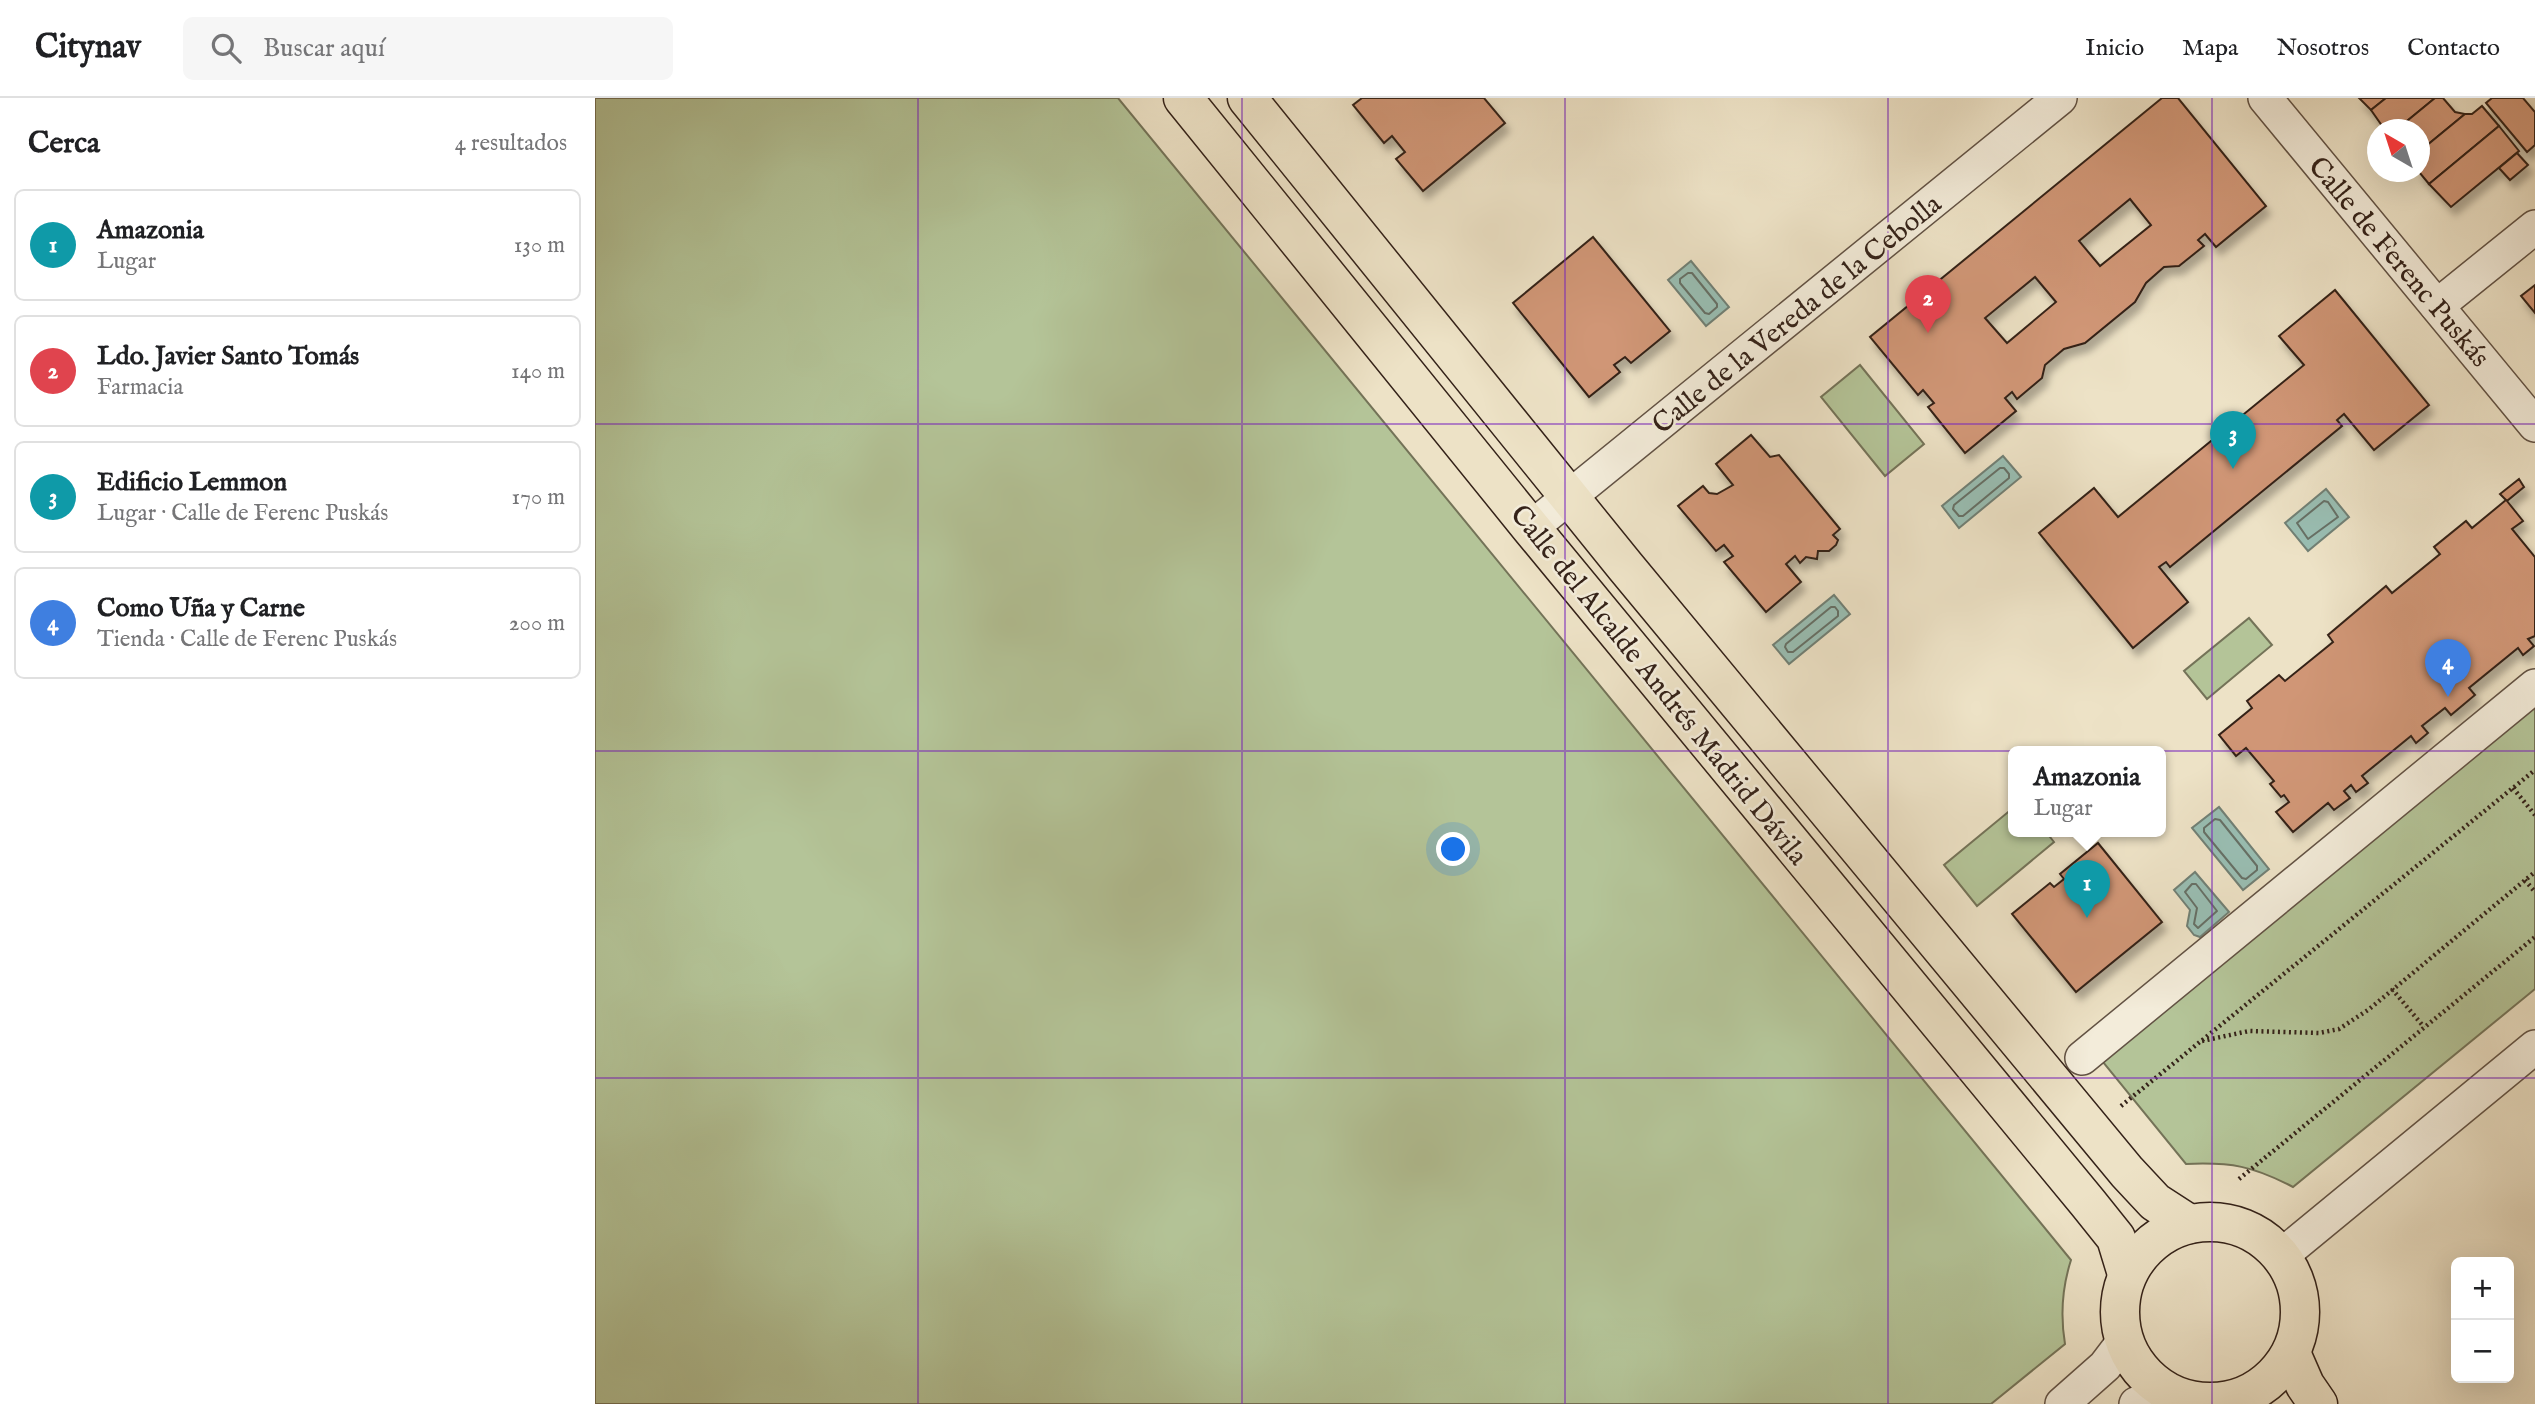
<!DOCTYPE html>
<html lang="es">
<head>
<meta charset="utf-8">
<style>
	body { margin:0; font-family:"IM FELL English",serif; background:#f6f6f6; color:#202124 }
	.controls { position:absolute; right:21px; bottom:21px; display:grid; overflow:hidden; border-radius:10px; box-shadow:0 7px 28px #0002 }
	.controls button { width:63px; height:63px; display:grid; place-items:center; padding:0; border:0; border-bottom:2px solid #e0e0e0; background:#fff; color:#202124; font:35px sans-serif }
	.compass { position:absolute; left:1772px; top:21px; width:63px; height:63px; border-radius:50%; background:#fff; box-shadow:0 7px 28px #0002; rotate:321deg }
	.you { position:absolute; left:859px; top:752px; width:24px; height:24px; margin:-18px; border:5px solid #fff; border-radius:50%; background:#1a73e8; box-shadow:0 0 0 10px #1a73e833 }
	.badge { display:grid; place-items:center; width:46px; height:46px; border-radius:50%; background:#b45309; color:#fff; font-size:23px; font-weight:700 }
	.pin { position:absolute; translate:-50% -58px; filter:drop-shadow(0 2px 4px #0008) }
	.pin::after { content:''; position:absolute; top:37px; width:24px; height:21px; background:inherit; clip-path:polygon(0 0,100% 0,50% 100%) }
	.popup { position:absolute; left:1413px; top:648px; width:158px; height:91px; box-sizing:border-box; display:grid; place-content:center; border-radius:10px; background:#fff; filter:drop-shadow(0 2px 5px #0005); font-size:23px; white-space:nowrap; color:#757577 }
	.popup b { font-size:26px; color:#202124 }
	.popup::after { content:''; position:absolute; left:50%; top:100%; margin-left:-14px; border:14px solid transparent; border-top-color:#fff }
	.list { margin:0; padding:0; list-style:none }
	h2 { display:flex; justify-content:space-between; align-items:center; height:91px; margin:0; padding:0 28px; font-size:30px }
	h2 small { font-size:23px; font-weight:400; color:#757577 }
	.list li { display:grid; grid-template-columns:46px 1fr auto; gap:21px; align-items:center; box-sizing:border-box; height:112px; margin:0 14px 14px; padding:0 14px; border:2px solid #e0e0e0; border-radius:10px }
	.list b { display:block; font-size:26px; white-space:nowrap }
	.list p { margin:0; font-size:23px; white-space:nowrap; color:#757577 }
	.list em { font-size:23px; font-style:normal; color:#757577 }
	.icon { flex:none; width:38px; height:38px; fill:none; stroke:currentColor; stroke-width:2; stroke-linecap:round; stroke-linejoin:round }
	.map { position:relative; flex:none; width:1940px; height:1306px; overflow:hidden }
	header { display:flex; align-items:center; gap:42px; box-sizing:border-box; height:98px; padding:0 35px; background:#fff; border-bottom:2px solid #e0e0e0 }
	header strong { font-size:33px }
	nav { display:flex; gap:38px; margin-inline-start:auto; font-size:24px }
	.search { width:490px; height:63px; background:#f6f6f6; display:flex; align-items:center; gap:18px; box-sizing:border-box; padding:0 24px; border-radius:10px; color:#757577; font-size:26px }
	main { display:flex }
	aside { flex:1; background:#fff }
	.map>svg:first-child { display:block }
	.green { fill:#b4c498; stroke:#747358; stroke-width:2 }
	.water { fill:#99beb3; stroke:#718075; stroke-width:2 }
	.lines { fill:none; stroke-linecap:round; stroke-linejoin:round }
	.shore { stroke:#667066; stroke-width:2 }
	.building { fill:#d09676; stroke:#342219; stroke-width:2; fill-rule:evenodd; filter:url(#shadow) }
	.minor-casing { stroke:#625244; stroke-width:36 }
	.major-casing { stroke:#342219; stroke-width:41 }
	.path { stroke:#342219; stroke-width:4.5; stroke-dasharray:2 3.5; stroke-linecap:butt }
	.minor { stroke:#f3ecda; stroke-width:33 }
	.major { stroke:#ede2c6; stroke-width:38 }
	.grid { fill:none; stroke:#7b2cbf; stroke-width:2; stroke-opacity:0.55 }
	.labels { text-anchor:middle; stroke-width:5; stroke-linejoin:round; paint-order:stroke }
	.street-label { font-size:28px; fill:#342219; stroke:#f3ecda }
</style>
</head>
<body>
<header>
<strong>Citynav</strong>
<div class="search"><svg class="icon" aria-label="search" viewBox="0 0 24 24"><circle cx="10" cy="10" r="6"/><path d="M15 15l6 6"/></svg>Buscar aquí</div>
<nav><a>Inicio</a><a>Mapa</a><a>Nosotros</a><a>Contacto</a></nav>
</header>
<main>
<aside>
<h2>Cerca<small>4 resultados</small></h2>
<ul class="list">
<li><span class="badge" style="background:#0f9aa8">1</span><div><b>Amazonia</b><p>Lugar</p></div><em>130 m</em></li>
<li><span class="badge" style="background:#e0444e">2</span><div><b>Ldo. Javier Santo Tomás</b><p>Farmacia</p></div><em>140 m</em></li>
<li><span class="badge" style="background:#0f9aa8">3</span><div><b>Edificio Lemmon</b><p>Lugar · Calle de Ferenc Puskás</p></div><em>170 m</em></li>
<li><span class="badge" style="background:#3f7fe0">4</span><div><b>Como Uña y Carne</b><p>Tienda · Calle de Ferenc Puskás</p></div><em>200 m</em></li>
</ul>
</aside>
<div class="map">
<svg width="1940" height="1306" viewBox="0 0 1940 1306">
	<defs>
		<filter id="shadow"><feDropShadow dx="4.5" dy="8" stdDeviation="3.5" flood-color="#0004"/></filter>
	</defs>
	<rect width="100%" height="100%" fill="#ede2c6"/>
	<filter id="stains"><feTurbulence type="fractalNoise" baseFrequency=".00286" numOctaves="4"/><feColorMatrix values="0 0 0 0 .2 0 0 0 0 .09 0 0 0 0 .02 0 0 0 .5 -.17"/></filter>
	<radialGradient id="worn" r=".72"><stop offset=".6" stop-color="#630" stop-opacity="0"/><stop offset="1" stop-color="#630" stop-opacity=".3"/></radialGradient>
	<g class="green">
		<path d="M0 0H523L1476 1162C1467 1190 1465 1216 1470 1246L1396 1306H0Z"/>
		<polygon points="1265,267 1329,346 1290,378 1226,299"/>
		<polygon points="1654,520 1677,547 1612,601 1589,573"/>
		<path d="M1940 573V891L1698 1089C1658 1068 1636 1064 1591 1066L1490 942Z"/>
		<polygon points="1418,710 1418,734 1451,734 1459,744 1382,808 1349,767"/>
	</g>
	<g class="water">
		<polygon points="1096,163 1134,209 1111,228 1073,182"/>
		<polygon points="1408,358 1426,379 1364,430 1347,408"/>
		<polygon points="1731,391 1754,419 1713,453 1690,425"/>
		<polygon points="1239,497 1255,516 1194,566 1178,547"/>
		<polygon points="1624,709 1674,771 1648,792 1597,730"/>
		<polygon points="1600,774 1634,814 1605,839 1599,837 1592,828 1595,812 1579,792"/>
	</g>
	<g class="lines">
		<g class="shore">
			<polygon points="1093,175 1097,175 1122,206 1122,209 1114,216 1110,215 1085,185 1085,181"/>
			<polygon points="1405,370 1409,370 1414,376 1414,380 1368,418 1364,418 1358,411 1359,407"/>
			<polygon points="1729,403 1733,404 1743,419 1713,441 1702,425"/>
			<polygon points="1236,509 1240,509 1243,513 1243,518 1198,554 1193,554 1190,549 1191,546"/>
			<polygon points="1620,721 1625,722 1662,768 1662,772 1651,781 1647,780 1609,734 1609,730"/>
			<polygon points="1597,786 1601,786 1622,813 1603,830 1599,826 1602,810 1590,794"/>
		</g>
	</g>
	<g class="building">
		<polygon points="767,0 889,0 910,25 828,93 801,61 810,54 797,38 789,45 758,7"/>
		<path d="M1567 0H1583L1671 108 1621 149 1610 136 1603 142 1609 148 1584 168 1569 169 1551 185 1540 204 1490 245 1469 251 1450 267 1447 280 1422 301 1417 294 1410 300 1421 313 1370 355 1333 309 1339 305 1328 292 1323 297 1275 239ZM1535 101 1556 127 1505 168 1484 143ZM1440 179 1461 204 1412 245 1390 220Z"/>
		<polygon points="1764,0 1791,0 1776,12"/>
		<polygon points="1791,0 1840,0 1801,32 1790,32 1776,12"/>
		<polygon points="1840,0 1848,0 1860,14 1870,16 1825,53 1825,32 1801,32"/>
		<polygon points="1897,0 1928,0 1940,14 1940,47 1932,54 1891,5"/>
		<polygon points="1887,8 1904,28 1834,86 1824,74 1825,53 1870,16 1877,16"/>
		<polygon points="1904,28 1924,53 1856,109 1834,86"/>
		<polygon points="1922,55 1933,67 1915,82 1904,70"/>
		<polygon points="998,139 1075,233 1036,265 1030,259 1019,267 1025,274 994,299 918,205"/>
		<polygon points="1940,187 1940,215 1926,198"/>
		<polygon points="1740,192 1834,307 1779,352 1749,316 1742,322 1747,328 1575,469 1571,464 1564,469 1593,504 1538,550 1444,435 1499,390 1523,419 1709,267 1684,238"/>
		<polygon points="1156,337 1175,359 1184,357 1245,431 1238,437 1243,442 1241,447 1234,453 1223,453 1222,461 1211,459 1205,465 1200,458 1191,466 1206,484 1171,514 1129,464 1138,458 1129,447 1121,453 1083,408 1108,388 1114,395 1122,396 1138,387 1121,366"/>
		<polygon points="1924,381 1929,389 1912,403 1928,423 1917,431 1940,459 1940,538 1933,541 1939,548 1928,557 1923,550 1874,590 1880,597 1856,617 1850,610 1827,628 1833,635 1821,645 1816,638 1767,678 1773,685 1761,694 1756,687 1749,693 1755,700 1739,712 1733,705 1698,734 1681,714 1694,704 1689,697 1686,699 1675,686 1679,683 1651,650 1641,658 1624,637 1657,610 1652,603 1684,577 1690,583 1738,544 1733,537 1791,488 1797,495 1845,456 1839,449 1871,423 1877,430 1911,402 1905,396"/>
		<polygon points="1503,745 1567,824 1481,894 1417,816 1455,785 1459,789 1469,781 1465,776"/>
	</g>
	<g class="lines">
		<g class="minor-casing">
			<g id="minor">
				<polyline points="1670,0 1940,327"/>
				<polyline points="1842,208 1940,129"/>
				<polyline points="936,430 1465,0"/>
				<polyline points="1487,960 1940,588"/>
				<polyline points="1686,1158 1940,949"/>
				<polyline points="1467,1306 1510,1268 1529,1243"/>
				<polyline points="1541,1306 1571,1293"/>
			</g>
		</g>
		<g class="major-casing">
			<g id="major">
				<polyline points="588,0 936,430 1493,1105 1521,1140 1532,1176"/>
				<polyline points="652,0 1030,468 1532,1074 1560,1104 1594,1126"/>
				<circle cx="1615" cy="1214" r="90"/>
				<polyline points="1696,1255 1710,1287 1723,1306"/>
			</g>
		</g>
		<g class="path">
			<polyline points="1918,690 1940,717"/>
			<polyline points="1930,782 1940,794"/>
			<polyline points="1797,891 1829,929"/>
			<polyline points="1607,943 1654,933 1724,935 1744,931 1773,912 1940,774"/>
			<polyline points="1526,1008 1940,672"/>
			<polyline points="1644,1081 1940,839"/>
		</g>
		<use href="#minor" class="minor"/>
		<use href="#major" class="major"/>
	</g>
	<path class="grid" d="M323 0V1306M647 0V1306M970 0V1306M1293 0V1306M1617 0V1306M0 326H1940M0 653H1940M0 980H1940"/>
	<g class="labels">
		<g class="street-label">
			<text transform="translate(1805 163) rotate(50)" y="10">Calle de Ferenc Puskás</text>
			<text transform="translate(1201 215) rotate(-39)" y="10">Calle de la Vereda de la Cebolla</text>
			<text transform="translate(1065 586) rotate(51)" y="10">Calle del Alcalde Andrés Madrid Dávila</text>
		</g>
	</g>
	<rect width="100%" height="100%" filter="url(#stains)"/>
	<rect width="100%" height="100%" fill="url(#worn)"/>
</svg>
<div class="controls">
<button>+</button>
<button>−</button>
</div>
<svg class="compass" viewBox="-18 -18 36 36"><path d="M0-13l5 13h-10z" fill="#e53935"/><path d="M0 13l5-13h-10z" fill="#757577"/></svg>
<div class="you"></div>
<div class="pin badge" style="left:1492px;top:820px;background:#0f9aa8">1</div>
<div class="popup"><b>Amazonia</b>Lugar</div>
<div class="pin badge" style="left:1333px;top:235px;background:#e0444e">2</div>
<div class="pin badge" style="left:1638px;top:371px;background:#0f9aa8">3</div>
<div class="pin badge" style="left:1853px;top:599px;background:#3f7fe0">4</div>
</div>
</main>
</body>
</html>
